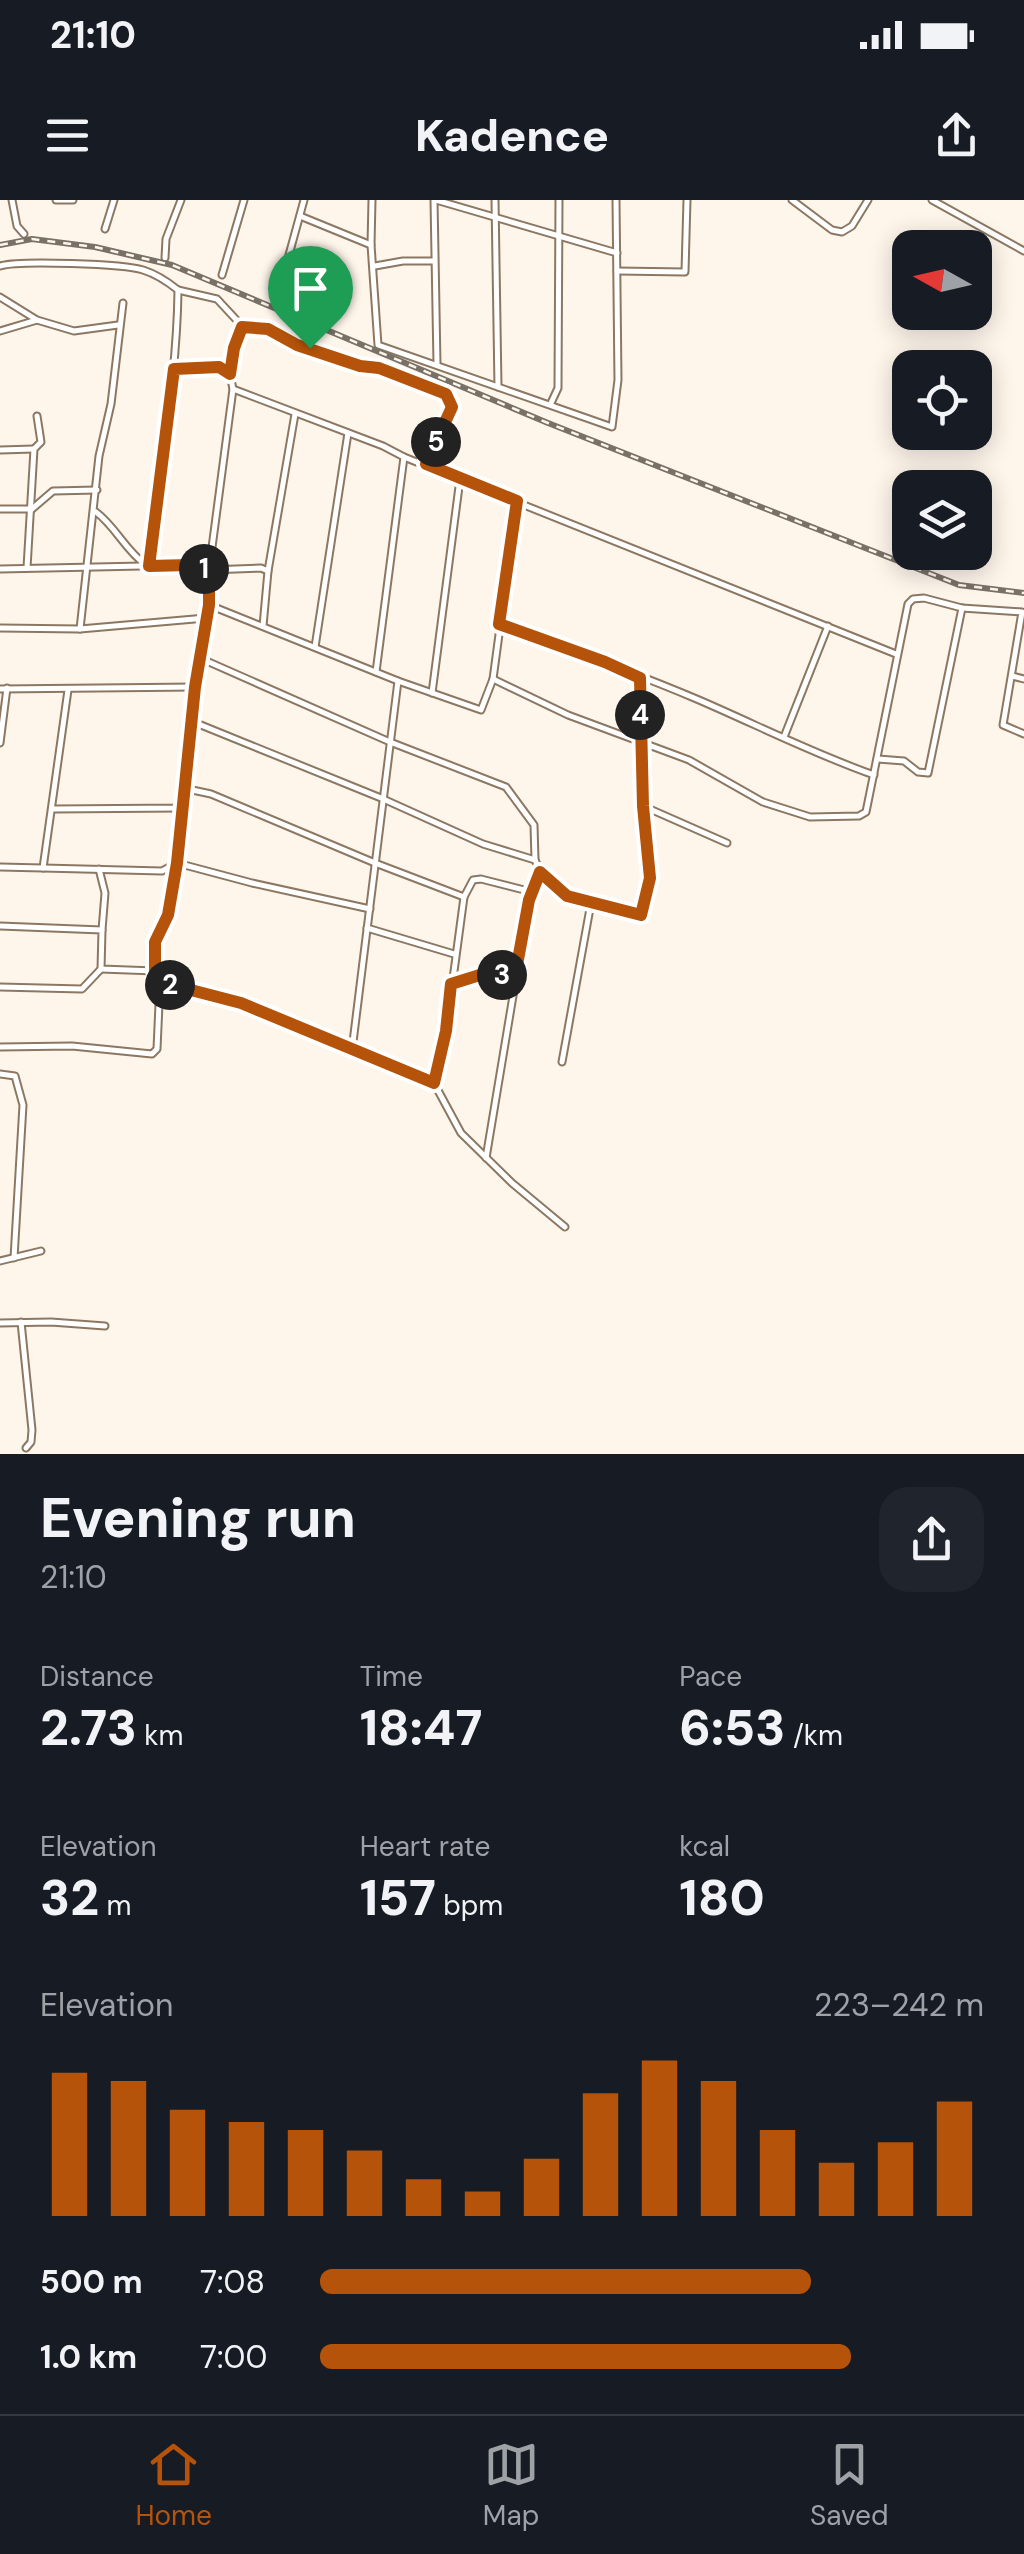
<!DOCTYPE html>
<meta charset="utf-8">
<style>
:root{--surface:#171b24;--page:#20242c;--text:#f1f3f6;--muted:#9ea1a6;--line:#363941;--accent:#b45309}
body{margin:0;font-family:"DM Sans",sans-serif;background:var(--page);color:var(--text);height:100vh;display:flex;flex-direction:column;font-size:38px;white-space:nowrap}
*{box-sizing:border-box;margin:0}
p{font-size:32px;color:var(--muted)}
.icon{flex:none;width:55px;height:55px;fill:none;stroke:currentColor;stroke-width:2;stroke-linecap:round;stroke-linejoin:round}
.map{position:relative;height:1254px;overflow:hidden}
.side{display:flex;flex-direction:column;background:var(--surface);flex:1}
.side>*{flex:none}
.needle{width:65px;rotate:278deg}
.fabs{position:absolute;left:892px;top:30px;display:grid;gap:20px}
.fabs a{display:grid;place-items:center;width:100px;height:100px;border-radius:20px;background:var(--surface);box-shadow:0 5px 25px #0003;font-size:50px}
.pin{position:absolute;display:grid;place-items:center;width:85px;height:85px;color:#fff;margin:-102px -42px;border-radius:50% 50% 50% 0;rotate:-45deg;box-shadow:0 0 10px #0007}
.pin .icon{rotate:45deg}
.km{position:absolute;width:50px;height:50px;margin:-25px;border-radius:50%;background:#222;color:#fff;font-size:28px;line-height:50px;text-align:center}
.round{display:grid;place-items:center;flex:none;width:105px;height:105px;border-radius:30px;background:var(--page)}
.head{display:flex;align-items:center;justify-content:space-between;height:170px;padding:0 40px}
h1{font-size:55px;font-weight:800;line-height:75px}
.stats{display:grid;grid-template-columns:repeat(3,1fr);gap:15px;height:170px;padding:10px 40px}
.stats div{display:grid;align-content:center}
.stats b{font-size:50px;font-weight:800}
.stats small{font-size:28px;font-weight:400}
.stats p{font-size:28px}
.chart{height:280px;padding:20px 40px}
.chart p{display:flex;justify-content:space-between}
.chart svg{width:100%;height:180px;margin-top:10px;stroke:var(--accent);stroke-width:6}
ul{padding:0 40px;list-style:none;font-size:32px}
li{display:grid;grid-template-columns:160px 120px 1fr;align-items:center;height:75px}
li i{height:25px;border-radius:12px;background:var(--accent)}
.status{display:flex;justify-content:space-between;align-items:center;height:70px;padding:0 50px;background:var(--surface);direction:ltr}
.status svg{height:28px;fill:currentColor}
header{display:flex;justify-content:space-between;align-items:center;height:130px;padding:0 40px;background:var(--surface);font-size:45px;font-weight:800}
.dock{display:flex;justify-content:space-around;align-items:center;height:140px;border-top:2px solid var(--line);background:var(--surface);font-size:28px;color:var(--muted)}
.dock a{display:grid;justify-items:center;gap:5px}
.dock .selected{color:var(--accent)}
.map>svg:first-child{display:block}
</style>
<div class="status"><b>21:10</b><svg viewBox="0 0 49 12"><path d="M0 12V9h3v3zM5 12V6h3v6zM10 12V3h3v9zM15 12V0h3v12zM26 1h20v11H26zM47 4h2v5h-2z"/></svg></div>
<header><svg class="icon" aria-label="menu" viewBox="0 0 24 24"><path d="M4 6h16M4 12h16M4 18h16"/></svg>Kadence<svg class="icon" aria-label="share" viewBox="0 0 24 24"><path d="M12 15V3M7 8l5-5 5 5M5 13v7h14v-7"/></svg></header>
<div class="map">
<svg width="1024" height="1254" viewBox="0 0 1024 1254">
<rect width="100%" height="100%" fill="#fef5eb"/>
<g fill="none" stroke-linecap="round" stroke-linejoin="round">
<g stroke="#8c7862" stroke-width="9">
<g id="minor">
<path d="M12,0L17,26L24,34"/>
<path d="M56,0H73"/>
<path d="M372,0L371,45L378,145L612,227L618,180L616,0"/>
<path d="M434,0L437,164"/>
<path d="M436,0L617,53"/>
<path d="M495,0L498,187"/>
<path d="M792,0L832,30L842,32L852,26L868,0"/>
<path d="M932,0L1024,51"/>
<path d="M300,16L371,45"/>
<path d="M105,29L114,0"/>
<path d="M165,58L166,39L181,0"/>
<path d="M0,66C19,60 124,64 143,70C156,74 168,82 178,90C177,183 158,274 149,366"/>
<path d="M375,66L403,61H434"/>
<path d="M617,71L685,72L687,0"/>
<path d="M222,75L244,0"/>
<path d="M178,90L217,99L243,127L268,129L297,145L360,166L379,168L446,193L452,207L426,263"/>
<path d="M285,90L284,73L304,0"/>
<path d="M0,97L37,120"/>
<path d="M243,127C234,147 227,168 233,189L209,370V405L398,481L481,510L493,479L517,301"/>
<path d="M0,131L37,120L74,131L118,125"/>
<path d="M174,169L219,167L230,174"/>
<path d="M233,189L383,246L404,257L896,454"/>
<path d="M551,203L558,188L559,0"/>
<path d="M0,250L34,249"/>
<path d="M0,309H32L53,291L97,290"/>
<path d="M96,312C116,327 125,350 146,365"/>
<path d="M27,368L34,249L41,242L37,216"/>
<path d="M0,369L190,365L209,370L261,368L268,371L263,426"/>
<path d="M268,371L295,214"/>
<path d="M499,425C566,448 633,472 699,500C757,525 814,554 874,575"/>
<path d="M0,428L80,429L99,256L111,204L123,103"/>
<path d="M80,429L206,418"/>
<path d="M315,447L348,233"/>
<path d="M202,459L390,542L506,587L534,625L535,660"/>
<path d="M376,472L404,257"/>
<path d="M1012,476L1024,479"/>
<path d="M493,479L568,515L689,560L763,602L810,617L859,616L866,612L908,404L913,399L924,398L962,408L1022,412L1003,525L1024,534"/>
<path d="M0,489L195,487"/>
<path d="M432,493L460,279"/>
<path d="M191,521L381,598L483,644L535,660C553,703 603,703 641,715L650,678L643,606L640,478"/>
<path d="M784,537L828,426"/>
<path d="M0,543L7,488"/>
<path d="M878,559L904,561L918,572L928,573L962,408"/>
<path d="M183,588L195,487L209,405"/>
<path d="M643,606L727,643"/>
<path d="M53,609L180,608L183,588L211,594L375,663L464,697"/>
<path d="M0,667L43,668L68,490"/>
<path d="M43,668L162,671L177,663L252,683L370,709"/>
<path d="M99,669L105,693L102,730"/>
<path d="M0,726L102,730L101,769L155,771L160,782L157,849L152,854L72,846L0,847"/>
<path d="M367,728L454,754"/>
<path d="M155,771V742L168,715L177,663L180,608"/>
<path d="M160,782L241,803L434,883L461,933L512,983L565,1027"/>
<path d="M451,784L483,774L515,776"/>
<path d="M0,787L82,789L101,769"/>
<path d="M352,850L398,481"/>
<path d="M562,862L591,703"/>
<path d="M0,874L15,876L23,905L14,1058"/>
<path d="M434,883L446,831L464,697L473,680L481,679L532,692"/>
<path d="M486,958L529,700L540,672"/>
<path d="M0,1061L41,1051"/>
<path d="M21,1122L32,1230L31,1242L26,1248"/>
<path d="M0,1123L51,1122L105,1126"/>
</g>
</g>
<use href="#minor" stroke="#fff" stroke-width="5"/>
<g stroke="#787168" stroke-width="6">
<path id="rail" d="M0,45L32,39L95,47L172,65L548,223L959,385L1024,393"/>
</g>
<use href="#rail" stroke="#fef5eb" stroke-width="2.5" stroke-dasharray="8" stroke-linecap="butt"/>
</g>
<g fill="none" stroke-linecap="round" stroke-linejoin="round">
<g stroke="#fff" stroke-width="20">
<path id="route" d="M242,127L268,129L297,145L360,166L379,168L446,194L452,207L426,264L517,301L499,424L605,462L640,478L643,606L650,678L641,715L567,696L540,672L529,700L515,776L483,774L451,784L446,831L434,883L241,803L160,782L155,771V742L168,715L177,663L195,487L209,405V370L190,365L149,366L174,169L219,167L230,174L234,148Z"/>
</g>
<use href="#route" stroke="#b45309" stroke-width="12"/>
</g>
</svg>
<div class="fabs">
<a><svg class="needle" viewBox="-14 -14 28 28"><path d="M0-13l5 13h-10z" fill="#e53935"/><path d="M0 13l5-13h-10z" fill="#9ea1a6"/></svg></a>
<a><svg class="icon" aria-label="locate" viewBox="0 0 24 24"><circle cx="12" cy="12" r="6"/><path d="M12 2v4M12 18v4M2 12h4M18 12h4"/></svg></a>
<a><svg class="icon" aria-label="layers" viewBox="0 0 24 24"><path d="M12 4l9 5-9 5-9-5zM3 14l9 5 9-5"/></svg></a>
</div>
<div class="pin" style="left:310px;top:148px;background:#1e9e55"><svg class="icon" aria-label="arrive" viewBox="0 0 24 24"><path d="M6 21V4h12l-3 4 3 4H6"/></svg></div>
<b class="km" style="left:204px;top:369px">1</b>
<b class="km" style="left:170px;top:785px">2</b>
<b class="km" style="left:502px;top:775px">3</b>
<b class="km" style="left:640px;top:515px">4</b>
<b class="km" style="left:436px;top:242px">5</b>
</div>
<section class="side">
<div class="head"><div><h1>Evening run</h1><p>21:10</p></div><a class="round"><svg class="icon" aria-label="share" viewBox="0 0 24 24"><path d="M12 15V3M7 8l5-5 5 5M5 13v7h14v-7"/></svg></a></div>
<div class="stats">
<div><p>Distance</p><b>2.73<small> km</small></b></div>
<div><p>Time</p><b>18:47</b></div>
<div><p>Pace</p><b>6:53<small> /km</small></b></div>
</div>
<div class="stats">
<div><p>Elevation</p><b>32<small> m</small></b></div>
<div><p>Heart rate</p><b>157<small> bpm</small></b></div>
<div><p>kcal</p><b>180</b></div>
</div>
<div class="chart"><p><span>Elevation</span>223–242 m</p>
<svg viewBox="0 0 160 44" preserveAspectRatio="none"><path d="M5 44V9M15 44V11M25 44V18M35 44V21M45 44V23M55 44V28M65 44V35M75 44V38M85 44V30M95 44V14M105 44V6M115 44V11M125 44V23M135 44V31M145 44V26M155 44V16"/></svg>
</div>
<ul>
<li><b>500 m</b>7:08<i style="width:74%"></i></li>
<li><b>1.0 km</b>7:00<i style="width:80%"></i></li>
</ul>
</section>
<nav class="dock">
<a class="selected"><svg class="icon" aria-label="home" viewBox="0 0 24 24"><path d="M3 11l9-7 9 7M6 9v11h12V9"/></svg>Home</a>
<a><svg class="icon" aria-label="map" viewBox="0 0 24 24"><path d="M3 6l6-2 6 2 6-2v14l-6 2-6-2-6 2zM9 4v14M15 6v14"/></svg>Map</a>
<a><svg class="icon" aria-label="saved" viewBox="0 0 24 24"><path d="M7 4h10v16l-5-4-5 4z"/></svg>Saved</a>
</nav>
